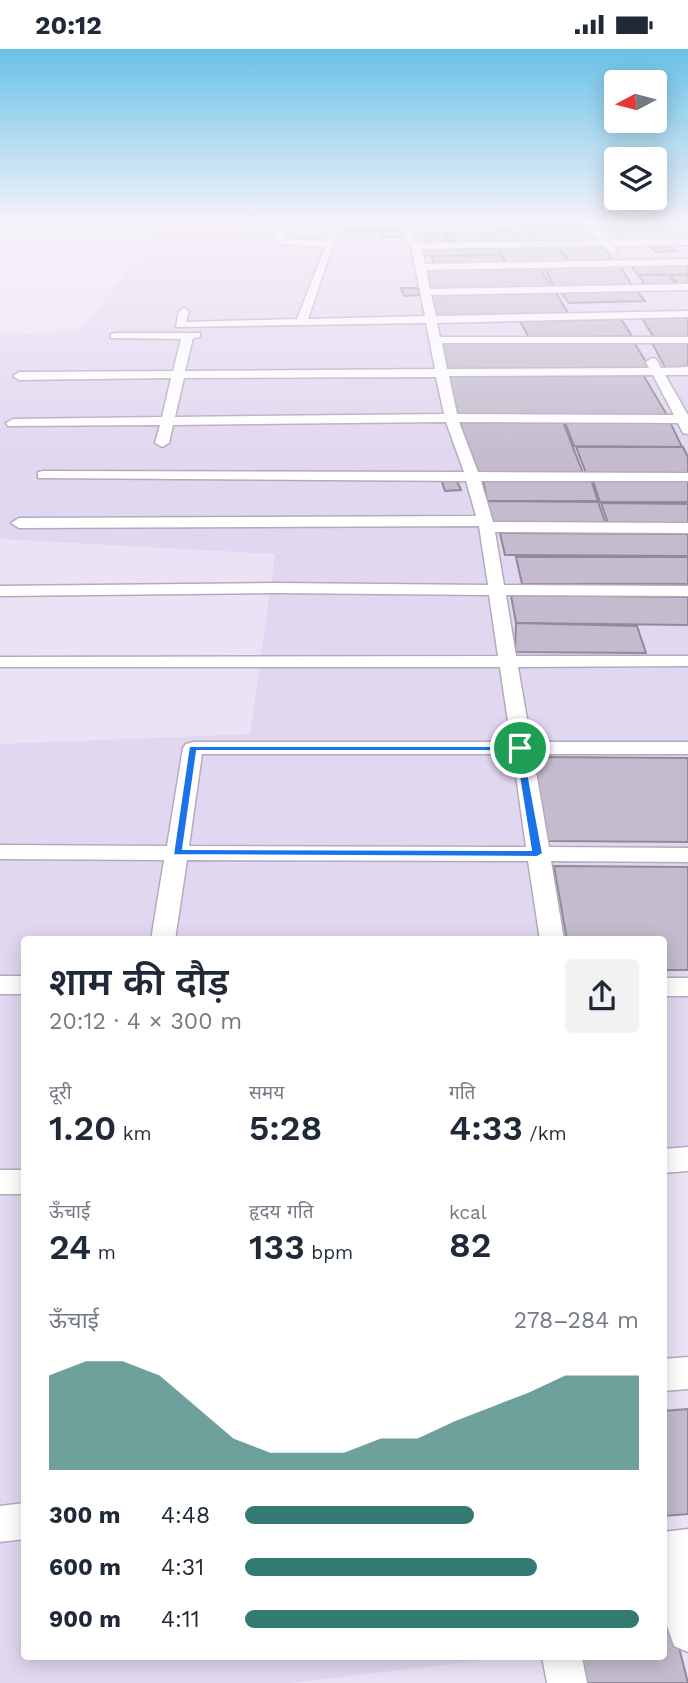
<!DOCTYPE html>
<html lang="hi">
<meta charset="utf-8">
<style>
:root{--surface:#fff;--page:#f2f2f3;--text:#1f2937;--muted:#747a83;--accent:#337a73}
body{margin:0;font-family:"Work Sans","Noto Sans Devanagari",sans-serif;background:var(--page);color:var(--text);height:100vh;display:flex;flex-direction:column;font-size:26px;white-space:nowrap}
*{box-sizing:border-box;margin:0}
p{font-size:23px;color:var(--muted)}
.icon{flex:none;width:38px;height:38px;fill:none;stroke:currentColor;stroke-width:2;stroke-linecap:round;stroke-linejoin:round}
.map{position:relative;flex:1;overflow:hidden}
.side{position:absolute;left:21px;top:887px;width:646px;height:724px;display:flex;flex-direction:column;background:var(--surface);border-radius:7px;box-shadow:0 4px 18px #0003}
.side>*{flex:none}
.needle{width:46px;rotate:263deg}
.fabs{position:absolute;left:604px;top:21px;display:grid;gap:14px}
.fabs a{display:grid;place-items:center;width:63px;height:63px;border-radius:7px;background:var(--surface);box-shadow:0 4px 18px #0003;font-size:35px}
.pin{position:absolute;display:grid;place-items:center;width:60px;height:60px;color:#fff;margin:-30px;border:4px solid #fff;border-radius:50%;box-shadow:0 2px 7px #0007}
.round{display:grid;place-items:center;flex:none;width:74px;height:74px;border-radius:7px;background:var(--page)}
.headline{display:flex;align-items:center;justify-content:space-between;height:119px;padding:0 28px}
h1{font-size:38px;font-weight:600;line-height:52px}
.metrics{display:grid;grid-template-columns:repeat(3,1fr);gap:10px;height:119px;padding:7px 28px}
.metrics div{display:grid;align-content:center}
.metrics b{font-size:35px;font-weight:600}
.metrics small{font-size:19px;font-weight:400}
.metrics p{font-size:19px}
.chart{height:196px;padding:14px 28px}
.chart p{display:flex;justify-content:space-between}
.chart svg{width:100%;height:126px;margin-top:7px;fill:var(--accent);opacity:.7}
ul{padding:0 28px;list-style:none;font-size:23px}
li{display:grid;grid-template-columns:112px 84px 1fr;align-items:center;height:52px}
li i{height:18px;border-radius:9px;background:var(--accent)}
.status{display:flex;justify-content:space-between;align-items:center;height:49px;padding:0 35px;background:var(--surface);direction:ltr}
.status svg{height:19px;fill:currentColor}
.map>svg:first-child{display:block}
</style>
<div class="status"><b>20:12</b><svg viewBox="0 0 49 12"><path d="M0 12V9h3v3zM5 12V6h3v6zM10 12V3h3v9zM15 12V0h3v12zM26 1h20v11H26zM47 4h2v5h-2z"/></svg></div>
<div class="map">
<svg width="688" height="1634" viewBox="0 0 688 1634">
<rect width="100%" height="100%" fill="#ebe3f5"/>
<path fill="#e2d7f0" d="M0,173H688V1104L663,1107V891H24V1608H509L291,1634H0V695L250,685L275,505L0,490V286L79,283L156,185L0,182Z"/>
<g fill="#c4bcce" stroke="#928a9b" stroke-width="2">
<path d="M655,174L664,182L613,183L605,175Z"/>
<path d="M375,175L377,181L344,182L342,176Z"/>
<path d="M523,178H589L603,192L534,193Z"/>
<path d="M403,181L407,188H384L380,182Z"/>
<path d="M514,182L522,193L495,194L488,183Z"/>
<path d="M665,182L675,191L623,192L614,183Z"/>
<path d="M446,183H485L492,194L457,195L450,192Z"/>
<path d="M424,184H444L449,195H429Z"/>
<path d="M647,194H667L676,202L656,203Z"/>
<path d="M555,196L570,213L508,215L497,198Z"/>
<path d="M602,196L614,213H570L556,197Z"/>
<path d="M497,198L501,206L423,207L422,199Z"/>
<path d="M501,206L506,215L435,216L431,207Z"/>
<path d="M688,216V225L638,226L631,217Z"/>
<path d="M544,217H620L633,238H554Z"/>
<path d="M540,219L552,239L431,241L424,220Z"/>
<path d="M638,226H668L678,236L646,237Z"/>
<path d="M670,226H688V236H680Z"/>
<path d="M401,239H417L420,246L404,247Z"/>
<path d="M636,241L645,252L569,254L561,243Z"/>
<path d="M556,244L570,267L437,269L428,246Z"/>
<path d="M688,268V289H654L642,269Z"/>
<path d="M621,270L632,287L529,289L520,272Z"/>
<path d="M633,292L650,319L446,321L439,293Z"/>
<path d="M652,294H688V320H666Z"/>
<path d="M642,324L667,366L457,367L448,325Z"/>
<path d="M460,372L563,373L583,424H474Z"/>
<path d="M565,373H670L682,398L574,397Z"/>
<path d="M576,398H683L688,408V425L586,424Z"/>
<path d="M441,430H456L461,441L445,442Z"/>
<path d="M483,431H591L598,452H487Z"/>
<path d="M593,432H688V453H600Z"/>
<path d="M487,452L598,453L606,475H491Z"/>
<path d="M601,454L688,455V477H609Z"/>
<path d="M500,484L688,485V507L505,506Z"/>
<path d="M516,508H688V535H522Z"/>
<path d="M511,546L688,548V576L516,574Z"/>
<path d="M516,574L637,577L646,604L515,603Z"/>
<path d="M530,708L688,709V793L548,792Z"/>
<path d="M554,817L688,818V921H663V891H567Z"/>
<path d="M688,1360V1465L663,1467V1362Z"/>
<path d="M663,1535L688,1634H585L579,1608H663Z"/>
</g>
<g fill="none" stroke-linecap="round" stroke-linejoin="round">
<g stroke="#b3abbd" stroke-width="3">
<g id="minor">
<path d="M25,173H34L26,183L22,180Z"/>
<path d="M265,173L280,175L284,190L327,192L332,173H415L408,177L476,173L411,182L419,194L599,192L583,173H592L609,191L688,190V196L613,197L618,202L613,205L603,197L421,200L425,215L688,210V216L426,221L430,240L688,235V241L431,246L436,267L688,262V268L437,274L440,288H688V294H442L447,320L649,319L646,313L652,309L656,310L661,319L688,318V326H665L688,366V385L683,384L678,374L459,373L478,423L688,424V432H481L493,473L688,474V484L495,483L504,536L688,537V547L506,546L516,607H688V617L518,618L531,693H688V705H533L549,798L688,799V813L551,812L564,891H540L528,812L187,811L175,891H151L164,811L0,810V796L167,797L183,699L186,695L193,693H511L500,618H0V608L498,607L489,546L275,544L0,547V537L275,534L488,536L479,477L19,479L11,474L19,469L476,467L466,432L38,429V423L43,422L464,423L446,373L173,376L169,394L162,398L155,394L160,376L8,377L6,374L13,370L162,368L171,329L19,331L13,327L19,323L173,322L181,290L111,289V285L115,284H200V288L193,289L185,322L435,320L426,274L176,278L179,262L184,259L189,262L186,273L297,270L325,198L277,195L273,178ZM398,176L411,197L425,267L308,270L339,178ZM653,326L674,366L457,365L449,327ZM436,328L444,365L175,368L184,329ZM202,705H513L526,798L189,797Z"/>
<rect x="0" y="927" width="24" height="18"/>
<rect x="663" y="929" width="25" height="18"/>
<path d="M688,1098V1122L663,1124V1100Z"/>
<rect x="0" y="1121" width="24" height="24"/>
<path d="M688,1308V1340L663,1342V1310Z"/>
<path d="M24,1454V1490L0,1493V1457Z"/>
<path d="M688,1480V1603L674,1597L663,1565V1483Z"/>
<path d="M542,1608H582L587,1634H547Z"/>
</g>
</g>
<use href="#minor" fill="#fff" fill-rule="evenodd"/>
</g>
<linearGradient id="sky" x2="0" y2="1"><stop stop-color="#69c2e7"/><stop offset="0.43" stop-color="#f6f2fa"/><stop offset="1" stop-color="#f6f2fa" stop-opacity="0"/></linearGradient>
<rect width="688" height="402" fill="url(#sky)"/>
<path fill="#1a73e8" stroke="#fff" stroke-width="2" fill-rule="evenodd" d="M189,697H523L543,805L537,808L173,806ZM197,702H515L531,801L183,800Z"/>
</svg>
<div class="fabs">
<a><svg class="needle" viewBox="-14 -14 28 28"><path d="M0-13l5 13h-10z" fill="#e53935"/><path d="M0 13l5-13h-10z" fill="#747a83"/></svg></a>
<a><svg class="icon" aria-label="layers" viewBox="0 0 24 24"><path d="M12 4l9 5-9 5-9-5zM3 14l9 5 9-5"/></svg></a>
</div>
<div class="pin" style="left:520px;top:699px;background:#1e9e55"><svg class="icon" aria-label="arrive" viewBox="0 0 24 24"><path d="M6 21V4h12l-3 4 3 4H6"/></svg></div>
<section class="side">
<div class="headline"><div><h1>शाम की दौड़</h1><p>20:12 · 4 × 300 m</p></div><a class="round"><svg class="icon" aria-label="share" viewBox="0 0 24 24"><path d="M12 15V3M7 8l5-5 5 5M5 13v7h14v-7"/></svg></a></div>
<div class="metrics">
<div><p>दूरी</p><b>1.20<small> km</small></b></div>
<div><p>समय</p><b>5:28</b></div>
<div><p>गति</p><b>4:33<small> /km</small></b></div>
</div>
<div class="metrics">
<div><p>ऊँचाई</p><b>24<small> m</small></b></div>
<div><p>हृदय गति</p><b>133<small> bpm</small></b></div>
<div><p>kcal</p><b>82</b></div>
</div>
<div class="chart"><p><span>ऊँचाई</span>278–284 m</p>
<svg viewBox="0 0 160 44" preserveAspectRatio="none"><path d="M0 44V11L10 6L20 6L30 11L40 22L50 33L60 38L70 38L80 38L90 33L100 33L110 27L120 22L130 17L140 11L150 11L160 11V44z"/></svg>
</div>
<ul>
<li><b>300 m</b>4:48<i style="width:58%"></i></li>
<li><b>600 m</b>4:31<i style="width:74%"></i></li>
<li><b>900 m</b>4:11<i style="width:100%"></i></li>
</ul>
</section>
</div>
